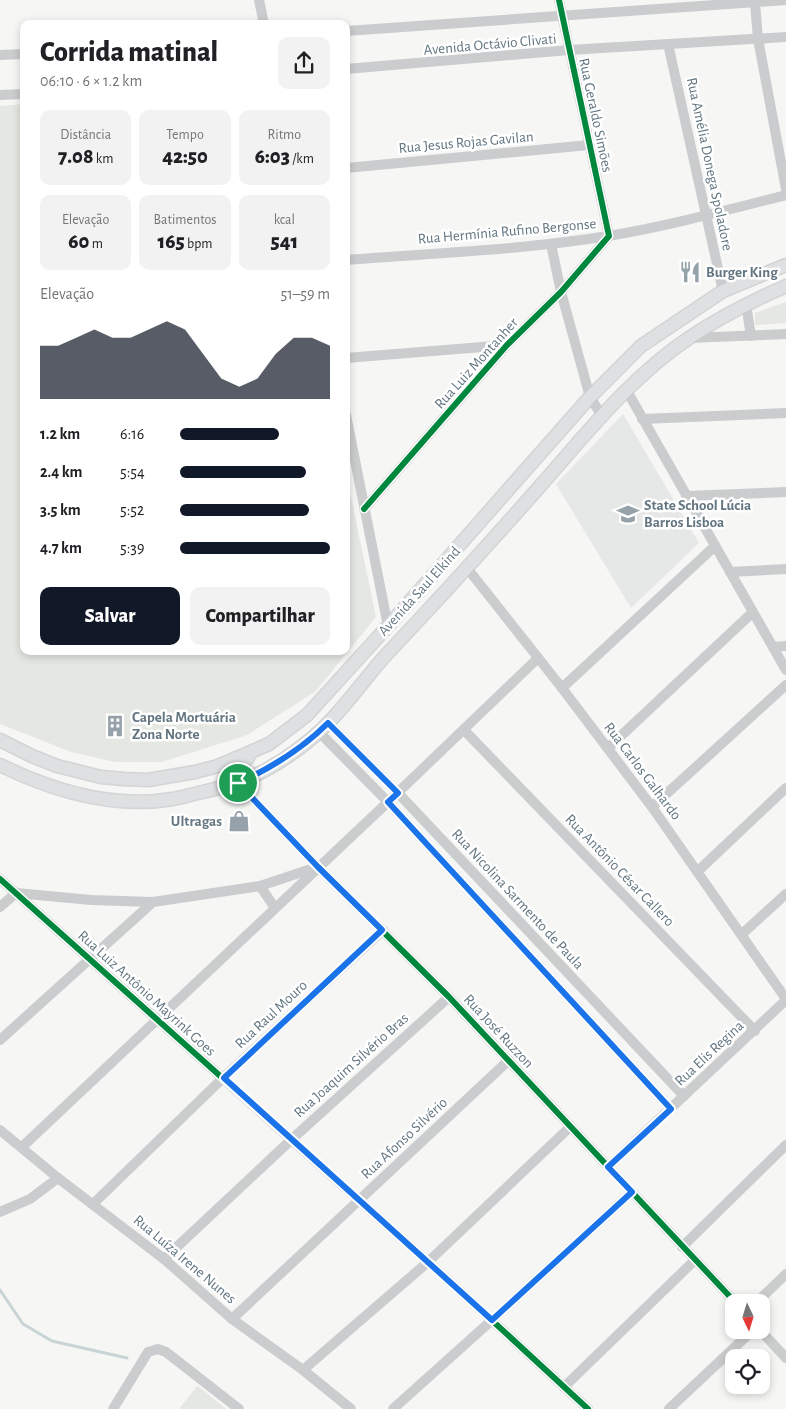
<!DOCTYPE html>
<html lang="pt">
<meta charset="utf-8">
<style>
:root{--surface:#fff;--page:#f2f2f2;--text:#202124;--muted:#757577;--accent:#111827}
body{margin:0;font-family:"Alegreya Sans",sans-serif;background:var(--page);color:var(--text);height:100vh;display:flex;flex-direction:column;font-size:19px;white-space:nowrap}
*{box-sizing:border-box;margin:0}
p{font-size:16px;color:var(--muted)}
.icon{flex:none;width:28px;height:28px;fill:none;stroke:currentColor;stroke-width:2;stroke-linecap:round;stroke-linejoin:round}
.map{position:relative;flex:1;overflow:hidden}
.details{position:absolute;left:20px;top:20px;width:330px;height:635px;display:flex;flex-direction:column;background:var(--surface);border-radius:10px;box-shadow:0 2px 8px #0003}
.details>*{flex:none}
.needle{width:32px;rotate:176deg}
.buttons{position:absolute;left:725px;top:1294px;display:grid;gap:10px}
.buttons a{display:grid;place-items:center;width:45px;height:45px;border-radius:10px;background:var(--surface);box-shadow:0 2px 8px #0003;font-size:25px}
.pin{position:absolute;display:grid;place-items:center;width:42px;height:42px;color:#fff;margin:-21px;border:2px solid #fff;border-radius:50%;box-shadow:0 1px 5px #0007}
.round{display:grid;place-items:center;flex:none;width:52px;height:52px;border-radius:10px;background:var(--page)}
.overview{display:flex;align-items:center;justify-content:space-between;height:85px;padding:0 20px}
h1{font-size:28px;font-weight:800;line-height:38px}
.metrics{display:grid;grid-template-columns:repeat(3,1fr);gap:8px;height:85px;padding:5px 20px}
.metrics div{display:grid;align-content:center;border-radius:10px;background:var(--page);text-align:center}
.metrics b{font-size:21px;font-weight:800}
.metrics small{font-size:14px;font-weight:400}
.metrics p{font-size:14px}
.chart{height:140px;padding:10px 20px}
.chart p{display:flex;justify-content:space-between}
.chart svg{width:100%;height:90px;margin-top:5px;fill:var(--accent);opacity:.7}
.action{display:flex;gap:10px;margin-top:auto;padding:10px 20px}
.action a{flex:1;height:58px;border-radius:10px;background:var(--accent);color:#fff;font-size:20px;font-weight:800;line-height:58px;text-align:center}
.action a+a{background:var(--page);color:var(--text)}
ul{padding:0 20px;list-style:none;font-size:16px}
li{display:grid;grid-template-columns:80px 60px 1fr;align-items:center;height:38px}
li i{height:12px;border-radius:6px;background:var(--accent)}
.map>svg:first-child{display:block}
</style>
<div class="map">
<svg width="786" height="1409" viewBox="0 0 786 1409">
<rect width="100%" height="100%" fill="#f6f6f5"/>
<path fill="#e6e8e7" d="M623,414L699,543L631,608L556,484Z"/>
<g fill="#e5e8e2">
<path d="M24,104V651H346V473L376,617L316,691L247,735L162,762H115L71,752L0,724V106Z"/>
<path d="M786,302V323L755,325V313Z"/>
<path d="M197,1386L199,1387L226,1409H179Z"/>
</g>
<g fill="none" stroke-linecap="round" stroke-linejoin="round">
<path stroke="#c8d4d5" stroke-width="3" d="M0,1290L23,1324L52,1341L127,1358"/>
<g stroke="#d3d4d5" stroke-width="15">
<g id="major">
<path d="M0,740L32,756L57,766L101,777L124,779L148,780L195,772L218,766L269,744L307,715L388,626L590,397L641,346L723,291L786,265"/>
<path d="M0,765C53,791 114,809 173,799C183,797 193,794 203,792C224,787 244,781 264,771C284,760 304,746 321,730C345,708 364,679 386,655C439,599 490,543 541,485C587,433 631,377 689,338C720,317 752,301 786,286"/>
<path d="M238,783L234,771L248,758"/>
</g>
</g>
<g stroke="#cbcccd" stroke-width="10">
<path d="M259,0L264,24"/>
<path d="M755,3L758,39L786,189"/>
<path d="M346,31L786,0"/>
<path d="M668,44L723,291"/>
<path d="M0,55L24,54"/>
<path d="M346,69L569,50L786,37"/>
<path d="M0,95L24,94"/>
<path d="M346,168L589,145"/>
<path d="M551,244L561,292L590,397L602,416"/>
<path d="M346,260C433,253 522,250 608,236C668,226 727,210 786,195"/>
<path d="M746,304L751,336"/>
<path d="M689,338L786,334"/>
<path d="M346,358L507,345"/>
<path d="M627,391L786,670"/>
<path d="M346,415L388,626"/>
<path d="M642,419L786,413"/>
<path d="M686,496L786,492"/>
<path d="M364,509L507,345L561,292L609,236L559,0"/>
<path d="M467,568L562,688L652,807L786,999"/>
<path d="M730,572L786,569"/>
<path d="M773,647L786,646"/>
<path d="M562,688L715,546"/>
<path d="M328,723L398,793L684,1096"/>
<path d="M464,730L755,1031"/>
<path d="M319,732L388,802L671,1109"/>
<path d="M608,748L753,612"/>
<path d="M238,783L318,867L449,997L735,1302"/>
<path d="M652,807L786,685"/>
<path d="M698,871L786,788"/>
<path d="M0,879L446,1278L588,1409"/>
<path d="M260,886L275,908"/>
<path d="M0,907L16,893L91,900L153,902L260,886L314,868"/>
<path d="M742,934L786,894"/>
<path d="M0,1040L153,902"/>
<path d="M0,1130L58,1178L164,1259L232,1319L303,1370L351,1409"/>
<path d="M22,1147L388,802L537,659"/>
<path d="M608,1167L786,1000"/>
<path d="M94,1203L223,1078L383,930"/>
<path d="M0,1212L30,1199L58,1178"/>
<path d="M682,1247L786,1145"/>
<path d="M164,1259L292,1139L449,997"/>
<path d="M757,1302L786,1274"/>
<path d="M232,1319L509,1060"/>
<path d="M760,1330L786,1358"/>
<path d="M303,1370L428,1262L570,1127"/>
<path d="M564,1387L695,1260"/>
<path d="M113,1409L148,1352L158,1349L166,1352L239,1409"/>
<path d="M393,1409L492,1320L632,1192"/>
<path d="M669,1409L753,1330"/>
</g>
<use href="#major" stroke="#dfe0e1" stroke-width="12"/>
<g stroke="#fff" stroke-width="9">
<g id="cycleway">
<path d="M364,509L507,345L561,292L609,236L559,0"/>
<path d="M238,783L318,867L449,997L735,1302"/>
<path d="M0,879L446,1278L588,1409"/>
</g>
</g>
<use href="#cycleway" stroke="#00873e" stroke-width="6"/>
</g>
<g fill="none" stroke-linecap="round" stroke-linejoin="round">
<g stroke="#fff" stroke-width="10">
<path id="route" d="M328,723L398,793L388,802L671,1109L608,1167L632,1192L492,1320L224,1078L382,930L318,867L238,783C271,768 302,749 328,723Z"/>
</g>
<use href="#route" stroke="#1a73e8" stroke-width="6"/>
</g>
<defs>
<g id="restaurant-bare" transform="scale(1.725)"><path d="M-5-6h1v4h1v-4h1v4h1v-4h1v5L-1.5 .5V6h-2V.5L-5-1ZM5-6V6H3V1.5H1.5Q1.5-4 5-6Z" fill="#96a2a9" stroke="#fff" stroke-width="2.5" paint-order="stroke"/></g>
<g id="school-bare" transform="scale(1.725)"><path d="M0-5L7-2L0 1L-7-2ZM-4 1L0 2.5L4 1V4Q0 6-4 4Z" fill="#96a2a9" stroke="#fff" stroke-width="2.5" paint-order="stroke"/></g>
<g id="building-bare" transform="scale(1.725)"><path d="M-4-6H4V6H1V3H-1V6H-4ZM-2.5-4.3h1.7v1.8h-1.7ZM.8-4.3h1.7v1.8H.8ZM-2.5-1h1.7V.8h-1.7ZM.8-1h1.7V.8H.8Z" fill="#96a2a9" stroke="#fff" stroke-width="2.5" paint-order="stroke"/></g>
<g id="shop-bare" transform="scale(1.725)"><path d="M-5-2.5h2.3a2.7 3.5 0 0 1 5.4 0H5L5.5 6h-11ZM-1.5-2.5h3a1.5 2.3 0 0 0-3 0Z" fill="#96a2a9" stroke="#fff" stroke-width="2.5" paint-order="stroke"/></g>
</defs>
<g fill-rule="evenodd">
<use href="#restaurant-bare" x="690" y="272"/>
<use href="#school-bare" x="628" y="514"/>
<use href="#building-bare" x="115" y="726"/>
<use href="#shop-bare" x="239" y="821"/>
</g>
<g text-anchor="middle" stroke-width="5" stroke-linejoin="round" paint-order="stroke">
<g font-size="15" fill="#627580" stroke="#fff">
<text transform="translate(490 44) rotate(-5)" y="5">Avenida Octávio Clivati</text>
<text transform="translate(596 115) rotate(78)" y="5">Rua Geraldo Simões</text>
<text transform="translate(466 142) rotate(-5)" y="5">Rua Jesus Rojas Gavilan</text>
<text transform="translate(710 164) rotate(78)" y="5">Rua Amélia Donega Spoladore</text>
<text transform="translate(507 231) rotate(-5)" y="5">Rua Hermínia Rufino Bergonse</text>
<text transform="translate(476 363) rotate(-48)" y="5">Rua Luiz Montanher</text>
<text transform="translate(419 591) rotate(-48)" y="5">Avenida Saul Elkind</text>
<text transform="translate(643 771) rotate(53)" y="5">Rua Carlos Galhardo</text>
<text transform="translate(620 870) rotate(46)" y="5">Rua Antônio César Callero</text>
<text transform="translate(518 899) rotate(47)" y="5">Rua Nicolina Sarmento de Paula</text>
<text transform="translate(147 993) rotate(42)" y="5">Rua Luiz Antônio Mayrink Goes</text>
<text transform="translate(271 1014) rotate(-43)" y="5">Rua Raul Mouro</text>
<text transform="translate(499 1031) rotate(47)" y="5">Rua José Ruzzon</text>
<text transform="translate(709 1053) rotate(-43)" y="5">Rua Elis Regina</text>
<text transform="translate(351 1065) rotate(-42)" y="5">Rua Joaquim Silvério Bras</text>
<text transform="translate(404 1138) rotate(-43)" y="5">Rua Afonso Silvério</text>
<text transform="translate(185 1259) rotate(40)" y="5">Rua Luíza Irene Nunes</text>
</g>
<g font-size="15" font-weight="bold" fill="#627580" stroke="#fff" text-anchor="start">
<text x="706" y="277">Burger King</text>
<text x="644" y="510">State School Lúcia<tspan x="644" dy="17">Barros Lisboa</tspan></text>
<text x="132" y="722">Capela Mortuária<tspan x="132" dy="17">Zona Norte</tspan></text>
<text x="222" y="826" text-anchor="end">Ultragas</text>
</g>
</g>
</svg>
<div class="buttons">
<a><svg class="needle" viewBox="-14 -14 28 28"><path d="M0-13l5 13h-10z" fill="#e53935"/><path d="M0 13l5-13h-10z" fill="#757577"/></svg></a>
<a><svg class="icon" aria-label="locate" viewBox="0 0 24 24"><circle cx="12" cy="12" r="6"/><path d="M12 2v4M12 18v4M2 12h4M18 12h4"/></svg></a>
</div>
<div class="pin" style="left:238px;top:783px;background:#1e9e55"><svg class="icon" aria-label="arrive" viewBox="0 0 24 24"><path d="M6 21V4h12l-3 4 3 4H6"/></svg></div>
<section class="details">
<div class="overview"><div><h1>Corrida matinal</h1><p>06:10 · 6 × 1.2 km</p></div><a class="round"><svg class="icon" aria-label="share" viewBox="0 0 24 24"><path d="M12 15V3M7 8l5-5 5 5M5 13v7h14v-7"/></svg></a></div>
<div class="metrics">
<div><p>Distância</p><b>7.08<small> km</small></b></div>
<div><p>Tempo</p><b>42:50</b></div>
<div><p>Ritmo</p><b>6:03<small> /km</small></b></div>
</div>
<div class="metrics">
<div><p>Elevação</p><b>60<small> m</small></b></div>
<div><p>Batimentos</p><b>165<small> bpm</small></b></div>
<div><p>kcal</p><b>541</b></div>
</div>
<div class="chart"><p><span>Elevação</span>51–59 m</p>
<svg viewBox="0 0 160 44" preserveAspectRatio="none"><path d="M0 44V18L10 18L20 14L30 10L40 14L50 14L60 10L70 6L80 10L90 22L100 34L110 38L120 34L130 22L140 14L150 14L160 18V44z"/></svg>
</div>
<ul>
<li><b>1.2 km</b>6:16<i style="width:66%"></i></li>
<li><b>2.4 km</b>5:54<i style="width:84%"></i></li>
<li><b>3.5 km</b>5:52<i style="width:86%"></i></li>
<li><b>4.7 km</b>5:39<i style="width:100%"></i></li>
</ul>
<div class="action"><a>Salvar</a><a>Compartilhar</a></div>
</section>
</div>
